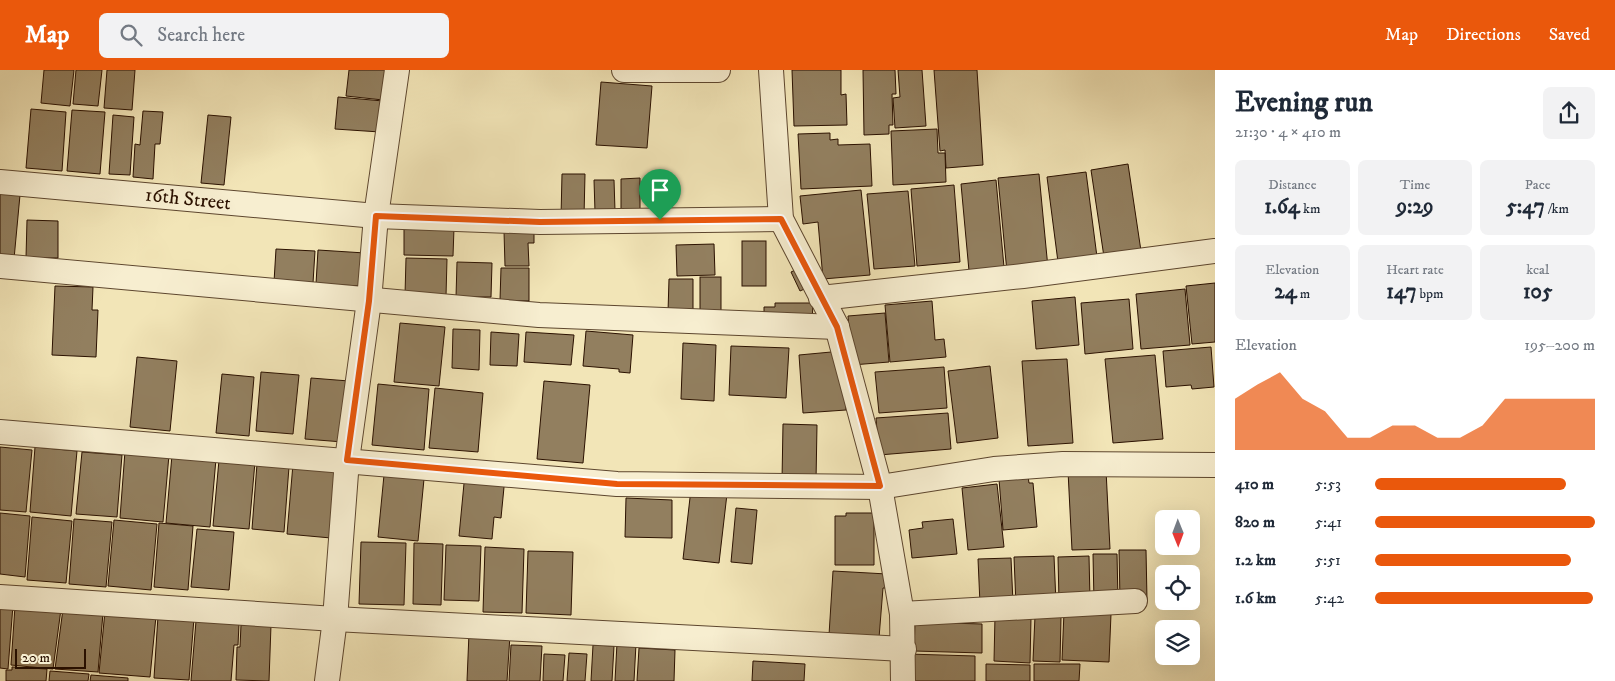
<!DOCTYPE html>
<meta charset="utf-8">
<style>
:root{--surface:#fff;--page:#f2f2f3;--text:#1f2937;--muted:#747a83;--accent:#ea580c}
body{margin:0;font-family:"IM FELL DW Pica",serif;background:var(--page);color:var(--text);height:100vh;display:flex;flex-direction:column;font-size:19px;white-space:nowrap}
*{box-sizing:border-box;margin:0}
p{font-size:16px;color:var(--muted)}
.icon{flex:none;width:28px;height:28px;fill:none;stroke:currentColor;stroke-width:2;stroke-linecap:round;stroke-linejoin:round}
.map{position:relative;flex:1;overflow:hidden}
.panel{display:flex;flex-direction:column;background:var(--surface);width:400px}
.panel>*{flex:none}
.needle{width:32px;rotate:179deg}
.fabs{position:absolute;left:1155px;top:440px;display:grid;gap:10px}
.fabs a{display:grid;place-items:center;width:45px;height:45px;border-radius:8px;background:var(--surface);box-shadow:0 5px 20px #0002;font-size:25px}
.scale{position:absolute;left:15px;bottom:12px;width:71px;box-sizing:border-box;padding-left:5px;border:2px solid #2b1100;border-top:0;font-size:14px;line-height:18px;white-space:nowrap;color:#2b1100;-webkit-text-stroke:4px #f7eed0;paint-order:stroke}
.pin{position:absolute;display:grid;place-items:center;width:42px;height:42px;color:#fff;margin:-51px -21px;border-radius:50% 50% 50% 0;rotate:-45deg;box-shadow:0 0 5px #0007}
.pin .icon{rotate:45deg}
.round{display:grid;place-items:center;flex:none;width:52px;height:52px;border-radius:8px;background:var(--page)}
.overview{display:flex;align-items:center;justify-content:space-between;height:85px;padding:0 20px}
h1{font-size:28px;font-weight:700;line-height:38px}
.metrics{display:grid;grid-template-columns:repeat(3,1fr);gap:8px;height:85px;padding:5px 20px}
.metrics div{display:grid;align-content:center;border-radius:8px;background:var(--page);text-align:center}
.metrics b{font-size:21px;font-weight:700}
.metrics small{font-size:14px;font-weight:400}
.metrics p{font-size:14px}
.chart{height:140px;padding:10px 20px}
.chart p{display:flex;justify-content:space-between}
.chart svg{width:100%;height:90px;margin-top:5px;fill:var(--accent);opacity:.7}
ul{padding:0 20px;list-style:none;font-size:16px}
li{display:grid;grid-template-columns:80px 60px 1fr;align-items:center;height:38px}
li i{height:12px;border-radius:6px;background:var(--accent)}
header{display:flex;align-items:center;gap:30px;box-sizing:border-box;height:70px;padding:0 25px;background:var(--accent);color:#fff}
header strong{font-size:24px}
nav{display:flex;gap:28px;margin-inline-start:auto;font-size:18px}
.search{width:350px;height:45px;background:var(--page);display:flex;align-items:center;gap:12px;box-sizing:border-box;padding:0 18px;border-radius:8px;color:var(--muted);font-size:19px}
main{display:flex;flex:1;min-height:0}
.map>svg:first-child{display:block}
</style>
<header>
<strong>Map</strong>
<div class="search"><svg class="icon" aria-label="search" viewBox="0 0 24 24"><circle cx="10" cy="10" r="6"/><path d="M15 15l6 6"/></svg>Search here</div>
<nav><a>Map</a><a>Directions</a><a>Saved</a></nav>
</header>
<main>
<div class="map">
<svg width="1215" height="611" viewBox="0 0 1215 611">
<rect width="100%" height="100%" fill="#f2e5b7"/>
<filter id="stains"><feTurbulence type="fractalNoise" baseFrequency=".004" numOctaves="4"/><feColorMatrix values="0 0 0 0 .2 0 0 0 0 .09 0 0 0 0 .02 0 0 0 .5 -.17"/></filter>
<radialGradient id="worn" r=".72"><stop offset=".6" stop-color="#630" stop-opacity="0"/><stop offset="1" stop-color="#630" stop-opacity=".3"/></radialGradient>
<g fill="#927f5f" stroke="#2b1100">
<path d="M44,0H74L70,36L41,33Z"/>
<path d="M76,0H102L98,36L73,34Z"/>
<path d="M107,0H135L132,40L104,38Z"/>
<path d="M349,0H386L383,30L346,26Z"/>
<path d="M792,0H841V25L846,24L847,55L794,56Z"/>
<path d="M863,0H895L896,24H892L893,55H889V64L864,65Z"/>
<path d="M898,0H922L926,56L895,58L893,28L900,27Z"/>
<path d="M934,0H977L983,95L946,98L945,80L940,81Z"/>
<path d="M601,12L652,16L647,78L596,75Z"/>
<path d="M338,27L383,31L380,62L335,59Z"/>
<path d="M31,39L66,42L62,101L26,98Z"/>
<path d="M72,40L105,42L100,104L67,101Z"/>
<path d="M143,41L163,42L160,74H155L153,109L133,107L135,74L140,75Z"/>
<path d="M113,45L134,47L130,105L109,104Z"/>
<path d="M208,45L231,47L224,115L201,113Z"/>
<path d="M937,59L938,83H945L946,112L893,115L891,61Z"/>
<path d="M830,63V70L838,69V75L870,74L872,116L801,119L798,64Z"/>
<path d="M1128,94L1141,181L1104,187L1091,100Z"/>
<path d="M1086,102L1097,187L1058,192L1047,107Z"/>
<path d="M562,104H585L584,147H561Z"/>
<path d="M1039,104L1048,198L1007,202L998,108Z"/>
<path d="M640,108V146H621V109Z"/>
<path d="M594,110H614L615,141L595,142Z"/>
<path d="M996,110L1004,197L969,201L961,114Z"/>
<path d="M954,115L960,192L917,196L911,119Z"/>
<path d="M861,120L870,205L823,209L818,152L803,154L800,126Z"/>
<path d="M908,121L915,196L874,199L867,124Z"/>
<path d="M0,123L20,125L14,189L0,187Z"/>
<path d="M27,150L58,151V188H26Z"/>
<path d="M404,157L454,158L453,186L404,185Z"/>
<path d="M504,161H534V173H528L529,196H505Z"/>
<rect x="742" y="171" width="24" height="45"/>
<path d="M714,174L715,205L677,206L676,175Z"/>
<path d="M276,179L315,181L313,213L274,212Z"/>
<path d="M318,180L365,183L363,216L316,214Z"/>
<path d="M406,188L447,189L446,226L405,225Z"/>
<path d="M457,192L492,193L491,227H456Z"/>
<path d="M501,198H529V231L500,230Z"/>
<path d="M800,198L809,217L800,221L791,202Z"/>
<rect x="700" y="207" width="21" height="36"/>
<path d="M669,209H693V242H668Z"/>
<path d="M1215,213V272L1192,274L1186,216Z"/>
<path d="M55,216L93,217L92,240H98L96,287L52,285Z"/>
<path d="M1185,219L1190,275L1141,279L1136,224Z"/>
<path d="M1075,227L1079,275L1036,279L1032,231Z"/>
<path d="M1129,229L1133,279L1085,284L1081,233Z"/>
<path d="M932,231L935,270L944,269L946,287L890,292L885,235Z"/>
<path d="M775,233H813L812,252L764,253V237H775Z"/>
<path d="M885,243L889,292L852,295L848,246Z"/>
<path d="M400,253L445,257L439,316L394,312Z"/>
<path d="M453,259L480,260L479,300L452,298Z"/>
<path d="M586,261L633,265L630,303L619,302V299L583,296Z"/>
<path d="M491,262L519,264L517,296L490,295Z"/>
<path d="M526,262L574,265L571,295L524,292Z"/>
<path d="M683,273L716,275L714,331L681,329Z"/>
<path d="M731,276L789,278L786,328L729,325Z"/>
<path d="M1211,277L1214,317L1192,319L1191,315L1166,317L1163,281Z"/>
<path d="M842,281L846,340L803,343L799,285Z"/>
<path d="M1155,285L1163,369L1113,373L1105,289Z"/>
<path d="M137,287L177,291L170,361L130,357Z"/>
<path d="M1067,289L1073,373L1028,376L1022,291Z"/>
<path d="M990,296L998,368L957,373L948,301Z"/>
<path d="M944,297L947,338L879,343L875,302Z"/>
<path d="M261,302L299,305L293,364L256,361Z"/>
<path d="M222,304L254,307L249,366L216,363Z"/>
<path d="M311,308L349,311L343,372L305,369Z"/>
<path d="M544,311L590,315L583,393L537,389Z"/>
<path d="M378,314L429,319L424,380L372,375Z"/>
<path d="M435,318L483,323L478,382L429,378Z"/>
<path d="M948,343L951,379L879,385L876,348Z"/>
<path d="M783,354L817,355L816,411L782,410Z"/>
<path d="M0,377L32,380L26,442L0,440Z"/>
<path d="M35,377L77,381L71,446L30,442Z"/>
<path d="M125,381L169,385L163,452L120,448Z"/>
<path d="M82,382L122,385L117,447L76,444Z"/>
<path d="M172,385L216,389L210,457L166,453Z"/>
<path d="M219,390L255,392L249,459L213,456Z"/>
<path d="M257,394L289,397L284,462L252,459Z"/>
<path d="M293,394L337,397L331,468L287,464Z"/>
<path d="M1106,400L1110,479L1072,480L1068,401Z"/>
<path d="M465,403L505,407L501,448L494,447L492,469L459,466Z"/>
<path d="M384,405L424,409L418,471L378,467Z"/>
<path d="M1028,406L1029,413H1033L1037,457L1003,460L999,409Z"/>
<path d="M997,414L1004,477L968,480L962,418Z"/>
<path d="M691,419L727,424L719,493L683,489Z"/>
<path d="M626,428L672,430V468L625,467Z"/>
<path d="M736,438L757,440L752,494L731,492Z"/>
<path d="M0,443L30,446L25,507L0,504Z"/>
<path d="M846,443H874V495H835V446H846Z"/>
<path d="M32,447L72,451L66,513L27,510Z"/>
<path d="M74,449L112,452L106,517L69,514Z"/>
<path d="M953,449L957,484L912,488L909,460L923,458L922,452Z"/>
<path d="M114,450L157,454L151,520L108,516Z"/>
<path d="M159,453L193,456L188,520L154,517Z"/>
<path d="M197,459L234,462L229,520L191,517Z"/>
<path d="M361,472L406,473L404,535L359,534Z"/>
<path d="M414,473L443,474L441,535L413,534Z"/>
<path d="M446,475L481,476L479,531L444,530Z"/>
<path d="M485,477L524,479L522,543L483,542Z"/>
<path d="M1119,480H1146L1147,530H1120Z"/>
<path d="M528,481L573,482L571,545L526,543Z"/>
<path d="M1093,484H1117L1118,531L1094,532Z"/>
<path d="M1054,486L1056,533L1016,535L1014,487Z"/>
<path d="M1089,486L1090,530L1059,531L1058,487Z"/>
<path d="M1011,488L1013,533L980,534L978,489Z"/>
<path d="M833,501L887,504V518H883L879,568L829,565Z"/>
<path d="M0,534L13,535L8,599L0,598Z"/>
<path d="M15,536L61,539L53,599L11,595Z"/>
<path d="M63,539L103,543L98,602L55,599Z"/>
<path d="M105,541L156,546L150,607L99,603Z"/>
<path d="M1064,542L1111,544L1109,592L1062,590Z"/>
<path d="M158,546L194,548L189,610L154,608Z"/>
<path d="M995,546L1031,548L1030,593L994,591Z"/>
<path d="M1035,546L1061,547L1060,592L1033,591Z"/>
<path d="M196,551L239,554L238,575H234L231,611H191Z"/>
<path d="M915,552L982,554V583L914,581Z"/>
<path d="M241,555H271L269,611L236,610L237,577H240Z"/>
<path d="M469,563L510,565L507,611H467Z"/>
<path d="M617,573L636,574L634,611H615Z"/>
<path d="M511,575L542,576L540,611H509Z"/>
<path d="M593,575L614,576L612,611H591Z"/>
<path d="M639,578L675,580L674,611H637Z"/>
<path d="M569,583L587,584L585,611H567Z"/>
<path d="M544,584L565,585L563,611H543Z"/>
<path d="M907,584L975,586V611H907Z"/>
<path d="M753,591L805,594L804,611H752Z"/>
<path d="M986,594L1030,595V611H986Z"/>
<path d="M1034,594H1080L1079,611H1034Z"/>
<path d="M12,597L47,599L46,611H6V600H12Z"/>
<path d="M50,601L89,604L88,611H49Z"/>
<path d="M91,605L128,608V611H90Z"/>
</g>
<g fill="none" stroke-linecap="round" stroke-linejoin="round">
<g stroke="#5d462e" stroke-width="26">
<g id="minor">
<path d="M624,0H718"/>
<path d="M771,0L781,149L837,257L880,417L902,544L903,611"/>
<path d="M0,112L376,146L540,152L781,149"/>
<path d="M0,196L539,245L837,257"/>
<path d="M821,228L1023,206L1215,181"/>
<path d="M0,362L617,414L880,417L994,399L1063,394L1215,395"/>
<path d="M0,527L335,549L904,579"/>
<path d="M902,544L1135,531"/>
<path d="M327,611L335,549L347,390L369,231L376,146L397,0"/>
</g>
</g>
<use href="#minor" stroke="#f7eed0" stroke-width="24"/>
</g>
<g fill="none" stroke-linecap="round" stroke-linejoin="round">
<g stroke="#fff" stroke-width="10">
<path id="route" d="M376,146L540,152L781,149L837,257L880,416L617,414L347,390L369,231Z"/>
</g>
<use href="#route" stroke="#ea580c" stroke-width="6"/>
</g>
<g text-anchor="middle" stroke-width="5" stroke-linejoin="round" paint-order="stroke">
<g font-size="20" fill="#2b1100" stroke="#f7eed0">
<text transform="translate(188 128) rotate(6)" y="7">16th Street</text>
</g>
</g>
<rect width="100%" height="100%" filter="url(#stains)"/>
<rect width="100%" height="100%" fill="url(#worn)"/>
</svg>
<div class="fabs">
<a><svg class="needle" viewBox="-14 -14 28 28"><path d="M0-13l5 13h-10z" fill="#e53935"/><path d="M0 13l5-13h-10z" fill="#747a83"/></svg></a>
<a><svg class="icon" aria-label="locate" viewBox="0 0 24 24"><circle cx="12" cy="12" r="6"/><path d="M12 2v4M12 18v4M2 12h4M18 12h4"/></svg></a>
<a><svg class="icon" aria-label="layers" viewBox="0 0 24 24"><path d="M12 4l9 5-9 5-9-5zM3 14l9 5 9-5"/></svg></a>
</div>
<div class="scale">20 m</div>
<div class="pin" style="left:660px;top:150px;background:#1e9e55"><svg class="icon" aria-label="arrive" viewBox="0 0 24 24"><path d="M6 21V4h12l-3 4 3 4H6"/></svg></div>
</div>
<section class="panel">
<div class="overview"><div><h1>Evening run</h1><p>21:30 · 4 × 410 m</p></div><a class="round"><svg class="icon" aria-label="share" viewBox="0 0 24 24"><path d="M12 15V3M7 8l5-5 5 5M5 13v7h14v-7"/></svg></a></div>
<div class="metrics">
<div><p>Distance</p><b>1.64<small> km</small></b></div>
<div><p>Time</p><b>9:29</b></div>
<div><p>Pace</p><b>5:47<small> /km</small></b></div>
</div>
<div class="metrics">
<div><p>Elevation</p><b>24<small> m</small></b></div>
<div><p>Heart rate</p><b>147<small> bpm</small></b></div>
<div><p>kcal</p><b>105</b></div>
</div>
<div class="chart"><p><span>Elevation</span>195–200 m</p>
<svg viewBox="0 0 160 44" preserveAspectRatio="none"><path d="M0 44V19L10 12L20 6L30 19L40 25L50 38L60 38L70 32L80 32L90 38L100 38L110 32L120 19L130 19L140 19L150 19L160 19V44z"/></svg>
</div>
<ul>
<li><b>410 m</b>5:53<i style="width:87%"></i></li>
<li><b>820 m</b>5:41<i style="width:100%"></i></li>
<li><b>1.2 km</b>5:51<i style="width:89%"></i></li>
<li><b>1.6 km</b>5:42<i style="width:99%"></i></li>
</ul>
</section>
</main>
